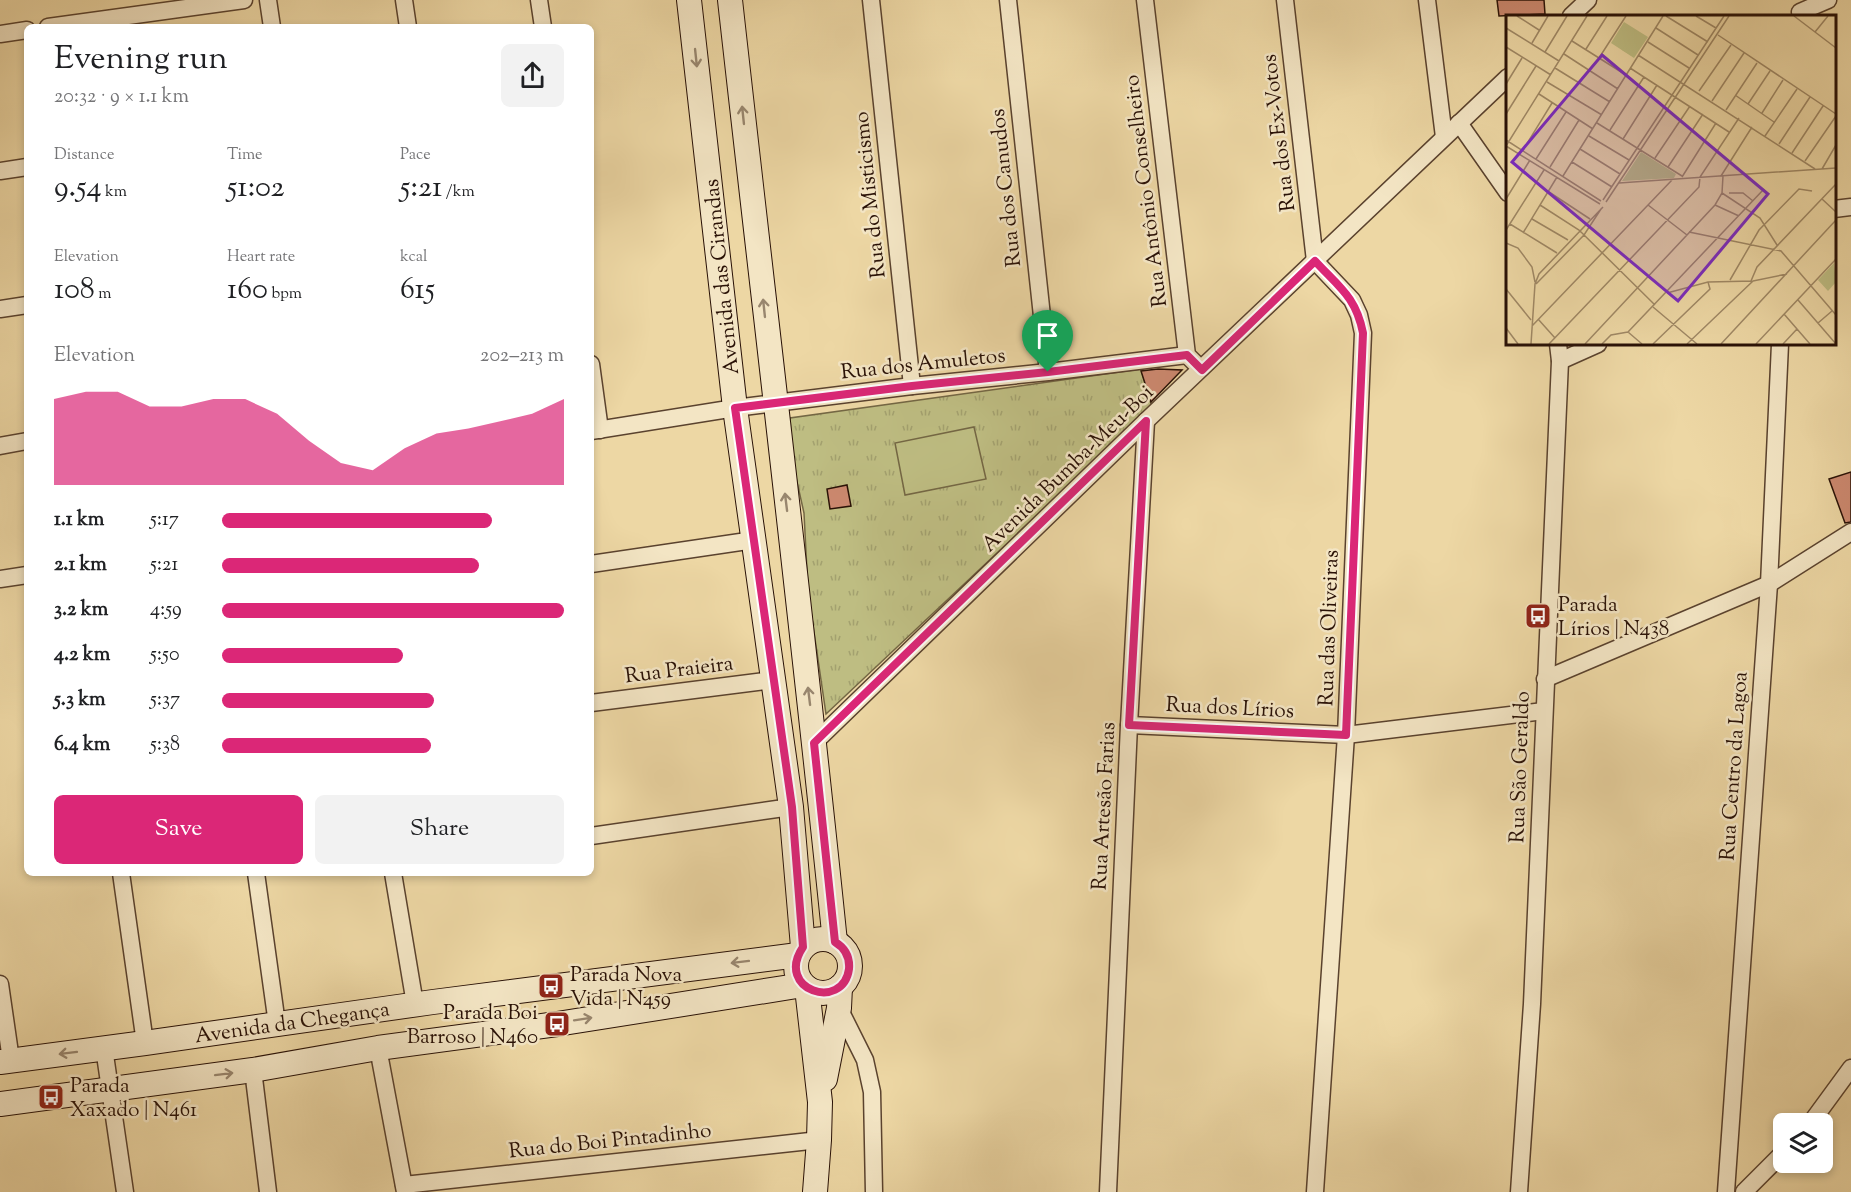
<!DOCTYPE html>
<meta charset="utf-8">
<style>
:root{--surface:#fff;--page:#f2f2f2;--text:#202124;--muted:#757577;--accent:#db2777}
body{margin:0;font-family:"Sorts Mill Goudy",serif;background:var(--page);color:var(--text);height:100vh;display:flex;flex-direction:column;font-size:22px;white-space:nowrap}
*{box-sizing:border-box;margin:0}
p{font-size:20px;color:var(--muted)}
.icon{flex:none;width:33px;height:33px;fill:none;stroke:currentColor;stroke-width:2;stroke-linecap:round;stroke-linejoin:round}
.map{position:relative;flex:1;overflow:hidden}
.panel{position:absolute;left:24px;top:24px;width:570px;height:852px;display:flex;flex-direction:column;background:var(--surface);border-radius:9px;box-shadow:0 3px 9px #0003}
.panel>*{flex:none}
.fabs{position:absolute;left:1773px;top:1113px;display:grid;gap:12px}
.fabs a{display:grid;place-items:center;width:60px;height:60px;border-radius:9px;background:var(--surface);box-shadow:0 3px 9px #0003;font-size:30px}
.pin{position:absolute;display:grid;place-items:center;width:51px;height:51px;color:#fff;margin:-62px -26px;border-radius:50% 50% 50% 0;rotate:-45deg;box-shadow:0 0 6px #0007}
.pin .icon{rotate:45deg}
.round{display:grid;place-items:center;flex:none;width:63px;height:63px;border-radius:9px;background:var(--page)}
.headline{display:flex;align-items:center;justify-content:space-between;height:102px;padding:0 30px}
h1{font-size:33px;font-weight:600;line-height:45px}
.stats{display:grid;grid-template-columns:repeat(3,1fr);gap:9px;height:102px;padding:6px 30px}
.stats div{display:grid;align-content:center}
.stats b{font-size:30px;font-weight:600}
.stats small{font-size:16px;font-weight:400}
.stats p{font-size:16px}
.chart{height:168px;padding:12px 30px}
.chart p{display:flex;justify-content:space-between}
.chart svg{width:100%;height:108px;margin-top:6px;fill:var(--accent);opacity:.7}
.cta{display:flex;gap:12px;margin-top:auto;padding:12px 30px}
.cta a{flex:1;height:69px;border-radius:9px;background:var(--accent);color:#fff;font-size:24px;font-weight:600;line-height:69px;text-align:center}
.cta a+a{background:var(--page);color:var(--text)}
ul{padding:0 30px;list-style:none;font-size:20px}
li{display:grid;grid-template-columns:96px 72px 1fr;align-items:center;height:45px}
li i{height:15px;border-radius:8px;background:var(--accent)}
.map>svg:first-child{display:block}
</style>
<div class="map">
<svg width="1851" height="1192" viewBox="0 0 1851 1192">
<defs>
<pattern id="park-tufts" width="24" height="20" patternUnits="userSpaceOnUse" patternTransform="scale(1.5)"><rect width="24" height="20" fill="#bebd82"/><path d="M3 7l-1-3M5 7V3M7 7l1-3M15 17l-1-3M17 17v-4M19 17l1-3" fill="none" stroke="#a3a16f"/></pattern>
</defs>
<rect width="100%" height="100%" fill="#edd7a4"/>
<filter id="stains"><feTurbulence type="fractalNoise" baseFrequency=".00333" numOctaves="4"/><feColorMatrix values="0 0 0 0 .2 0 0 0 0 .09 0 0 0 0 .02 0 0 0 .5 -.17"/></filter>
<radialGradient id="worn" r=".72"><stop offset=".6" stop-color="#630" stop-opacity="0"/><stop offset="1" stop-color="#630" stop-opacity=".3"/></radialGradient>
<path fill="url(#park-tufts)" stroke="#746744" stroke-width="1.5" d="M1141,369L1152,407L826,714L808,591L804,513L793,464L790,418Z"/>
<path fill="#bebd82" stroke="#746744" stroke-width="1.5" d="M974,427L986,479L905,495L895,443Z"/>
<g fill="#cd8970" stroke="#291106" stroke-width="1.5">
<path d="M1497,0H1544L1545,14L1499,16Z"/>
<path d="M1158,369L1182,370L1151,402L1141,371Z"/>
<path d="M1851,472V522L1845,523L1829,479Z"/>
<path d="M847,485L851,506L830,509L827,489Z"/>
</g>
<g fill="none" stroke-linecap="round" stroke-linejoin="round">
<g stroke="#5a422e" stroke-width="19">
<g id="street">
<path d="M268,0L272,27"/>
<path d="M404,0L408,27"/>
<path d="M539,0L543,27"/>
<path d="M871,0L912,386"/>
<path d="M1008,0L1048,372"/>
<path d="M1145,0L1187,355L1195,363"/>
<path d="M1285,0L1315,261L1352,300L1359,315L1363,333L1346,735L1315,1192"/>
<path d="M1427,0L1444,137"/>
<path d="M1800,12L1828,0"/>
<path d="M1571,16L1588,0"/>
<path d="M48,27L244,0"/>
<path d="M0,34L27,30"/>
<path d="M1459,123L1508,193"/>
<path d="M0,171L27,167"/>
<path d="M1834,209L1851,207"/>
<path d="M0,309L27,305"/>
<path d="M1560,361L1598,344"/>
<path d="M591,364L600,430"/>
<path d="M591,431L735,408L912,386L1048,372L1187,355"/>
<path d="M0,446L27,441"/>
<path d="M591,564L754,540"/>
<path d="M0,579L27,575"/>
<path d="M1545,679L1769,584L1851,532"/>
<path d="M591,703L773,680"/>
<path d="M1129,725L1346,735L1544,711"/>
<path d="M814,743L1146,421L1508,77"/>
<path d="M591,836L791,807"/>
<path d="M121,873L145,1043"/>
<path d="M256,873L277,1024"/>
<path d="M393,873L415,1004"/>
<path d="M0,984L11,1060"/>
<path d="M839,1008L865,1060L872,1092L874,1192"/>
<path d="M104,1048L125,1192"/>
<path d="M378,1048L405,1192"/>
<path d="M253,1070L268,1192"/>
<path d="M1810,1124L1851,1068"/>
<path d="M404,1185L819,1140"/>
<path d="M1108,1192L1129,725L1146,421"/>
<path d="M1519,1192L1532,1004L1560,361L1558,344"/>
<path d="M1726,1192L1769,584L1780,344"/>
<path d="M1744,1192L1784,1152"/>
</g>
</g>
<g stroke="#291106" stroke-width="26">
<g id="secondary">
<path d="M689,0L735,408L791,807L803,947"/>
<path d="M730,0C765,314 803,628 835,942"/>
<circle cx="823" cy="966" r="27"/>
<path d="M807,988L820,1102L819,1140L815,1192"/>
<path d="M0,1062L145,1043L433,1002L798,955"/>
<path d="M825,1079L839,1008L840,987"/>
<path d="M0,1104L253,1070L378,1048L557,1024L803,985"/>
</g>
</g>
<use href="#street" stroke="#f3e5c4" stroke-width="16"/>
<use href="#secondary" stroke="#f3e5c4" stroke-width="24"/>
</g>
<defs><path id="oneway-shaft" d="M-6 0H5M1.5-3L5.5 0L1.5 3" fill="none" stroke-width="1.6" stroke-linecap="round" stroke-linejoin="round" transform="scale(1.5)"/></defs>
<g stroke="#98866e">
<use href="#oneway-shaft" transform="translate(696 58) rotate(84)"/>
<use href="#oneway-shaft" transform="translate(743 115) rotate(-96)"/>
<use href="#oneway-shaft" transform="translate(764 308) rotate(-96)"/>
<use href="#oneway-shaft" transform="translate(786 502) rotate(-97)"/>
<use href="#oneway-shaft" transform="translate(809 696) rotate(-97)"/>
<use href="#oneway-shaft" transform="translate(740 962) rotate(173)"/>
<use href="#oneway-shaft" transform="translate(583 1019) rotate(-9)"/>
<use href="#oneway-shaft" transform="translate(68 1053) rotate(173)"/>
<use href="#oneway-shaft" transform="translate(224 1074) rotate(-7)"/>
</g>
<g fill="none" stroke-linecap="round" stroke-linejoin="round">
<g stroke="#fff" stroke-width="12">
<path id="route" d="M1315,261C1339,287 1356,297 1363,333L1346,735L1129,725L1146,421L814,743L835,942C845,948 850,957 849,969C843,1012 774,990 803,947L792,807L735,408L912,386L1048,372L1187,355L1202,370Z"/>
</g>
<use href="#route" stroke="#db2777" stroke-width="8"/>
</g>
<defs>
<g id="bus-square" transform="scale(1.35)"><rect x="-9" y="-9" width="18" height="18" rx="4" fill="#8f2418" stroke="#f3e5c4"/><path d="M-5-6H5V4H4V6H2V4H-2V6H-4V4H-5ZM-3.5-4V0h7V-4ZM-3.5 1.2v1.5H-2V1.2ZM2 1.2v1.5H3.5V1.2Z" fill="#fff"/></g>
</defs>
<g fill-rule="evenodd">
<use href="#bus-square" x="1538" y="616"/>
<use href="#bus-square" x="551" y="986"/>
<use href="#bus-square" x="557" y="1024"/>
<use href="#bus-square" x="51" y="1097"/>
</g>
<g text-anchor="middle" stroke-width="5" stroke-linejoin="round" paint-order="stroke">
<g font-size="21" fill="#291106" stroke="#f3e5c4">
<text transform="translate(1278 133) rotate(-97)" y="7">Rua dos Ex-Votos</text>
<text transform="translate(1005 188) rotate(-96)" y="7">Rua dos Canudos</text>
<text transform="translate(1145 191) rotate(-97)" y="7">Rua Antônio Conselheiro</text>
<text transform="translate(869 195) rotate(-96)" y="7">Rua do Misticismo</text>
<text transform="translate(721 277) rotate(-96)" y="7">Avenida das Cirandas</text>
<text transform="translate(923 363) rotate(-6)" y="7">Rua dos Amuletos</text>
<text transform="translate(1067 468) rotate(-44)" y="7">Avenida Bumba-Meu-Boi</text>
<text transform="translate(1328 628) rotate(-88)" y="7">Rua das Oliveiras</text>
<text transform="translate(679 669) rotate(-7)" y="7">Rua Praieira</text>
<text transform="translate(1230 707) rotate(3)" y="7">Rua dos Lírios</text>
<text transform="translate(1733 766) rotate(-86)" y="7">Rua Centro da Lagoa</text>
<text transform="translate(1519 767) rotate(-88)" y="7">Rua São Geraldo</text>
<text transform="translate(1103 806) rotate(-87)" y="7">Rua Artesão Farias</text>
<text transform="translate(292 1022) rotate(-8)" y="7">Avenida da Chegança</text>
<text transform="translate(610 1140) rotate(-6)" y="7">Rua do Boi Pintadinho</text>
</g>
<g font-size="21" fill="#291106" stroke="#f3e5c4" text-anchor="start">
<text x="1558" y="611">Parada<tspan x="1558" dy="24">Lírios | N438</tspan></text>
<text x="570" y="981">Parada Nova<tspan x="570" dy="24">Vida | N459</tspan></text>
<text x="538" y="1019" text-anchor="end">Parada Boi<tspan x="538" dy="24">Barroso | N460</tspan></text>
<text x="70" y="1092">Parada<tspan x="70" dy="24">Xaxado | N461</tspan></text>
</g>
</g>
<g transform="translate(1506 15)">
<rect width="330" height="330" fill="#edd7a4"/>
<path d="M118,7L142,22L128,43L105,28ZM135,137L170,159L168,163L116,166Z" fill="#bebd82"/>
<path d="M129,15L140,22L128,42L116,35ZM328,248L330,267L322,276L312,265Z" fill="#bebd82"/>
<path fill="none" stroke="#9f8865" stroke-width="1.5" d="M11,1L33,15M160,1L202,27M190,1L210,13M288,1L330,33M0,13L53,46M150,13L192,40M309,17L322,1M212,20L330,99M66,26L120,60M142,27L183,53M26,28L42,1M0,32L45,60M80,34L101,1M39,37L61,1M58,39L112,74M132,40L309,154M93,43L120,1M49,53L104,87M124,53L223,117M41,67L96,100M0,69L16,43M193,76L225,30M33,79L87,114M229,80L268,107M206,86L238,38M242,89L264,56M220,95L251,48M256,98L277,65M0,99L30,51M91,108L176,161M104,115L138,62M83,121L123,145M259,121L291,74M117,124L151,70M0,125L95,186M273,129L304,82M0,131L81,1M0,131L94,189M74,134L114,159M17,135L46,88M286,138L317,91M149,143L184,91M30,144L60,97M299,146L330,101M66,147L106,172M44,152L73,105M162,152L197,99M316,154L330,130M57,161L157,1M215,161L246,112M176,162L210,108M113,168L330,153M43,177L84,204M216,178L254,203L271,230M223,178H237L247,186M0,184L24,145M316,184L330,197M97,185L218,1M100,187L223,1M34,190L73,215L149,290M142,190L181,220M209,190L233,201M26,204L62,225M4,209L51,238M0,215L38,155M183,217L275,236L330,300M17,218L51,162M0,228L12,233L26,252L29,267M224,265L253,215L293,174L306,176M245,266L251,252L330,169M30,269L78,220L95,194M0,274L25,305M161,278L202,267L247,266L281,259M292,285L330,329M147,292L191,329M278,299L304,329M32,304L49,323M312,308L326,296M26,311L166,165M0,313L12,329M122,317L258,174M122,317L136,329M25,329L29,269L33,259L97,192M43,329L193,172L194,162L233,103M79,329L209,190L216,178L217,161M96,329L105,320L122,317M147,329L204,274L202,267M181,329L247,266M215,329L330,205M250,329L330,244M277,329L291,314"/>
<path fill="#7b2cbf" fill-opacity="0.15" stroke="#7b2cbf" stroke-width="3" d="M96,40L262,179L172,286L6,147Z"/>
<rect width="330" height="330" fill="none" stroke="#291106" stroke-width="3"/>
</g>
<rect width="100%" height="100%" filter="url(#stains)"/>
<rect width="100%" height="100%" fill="url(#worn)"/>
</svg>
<div class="fabs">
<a><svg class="icon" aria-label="layers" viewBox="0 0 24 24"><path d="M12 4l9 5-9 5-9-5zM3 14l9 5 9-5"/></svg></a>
</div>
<div class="pin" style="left:1048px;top:372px;background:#1e9e55"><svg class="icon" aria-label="arrive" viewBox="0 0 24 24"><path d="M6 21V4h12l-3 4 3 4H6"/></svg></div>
<section class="panel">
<div class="headline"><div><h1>Evening run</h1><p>20:32 · 9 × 1.1 km</p></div><a class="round"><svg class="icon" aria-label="share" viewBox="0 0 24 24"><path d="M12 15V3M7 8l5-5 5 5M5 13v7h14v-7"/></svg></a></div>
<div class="stats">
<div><p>Distance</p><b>9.54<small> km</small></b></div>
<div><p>Time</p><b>51:02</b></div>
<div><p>Pace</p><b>5:21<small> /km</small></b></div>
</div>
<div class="stats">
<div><p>Elevation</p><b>108<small> m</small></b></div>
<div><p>Heart rate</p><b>160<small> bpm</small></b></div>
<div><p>kcal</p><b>615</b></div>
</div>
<div class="chart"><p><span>Elevation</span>202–213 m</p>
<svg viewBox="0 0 160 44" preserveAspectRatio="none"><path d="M0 44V9L10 6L20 6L30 12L40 12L50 9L60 9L70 15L80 26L90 35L100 38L110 29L120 23L130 21L140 18L150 15L160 9V44z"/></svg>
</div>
<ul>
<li><b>1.1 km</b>5:17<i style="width:79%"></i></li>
<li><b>2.1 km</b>5:21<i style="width:75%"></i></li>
<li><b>3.2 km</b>4:59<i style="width:100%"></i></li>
<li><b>4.2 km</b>5:50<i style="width:53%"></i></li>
<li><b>5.3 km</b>5:37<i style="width:62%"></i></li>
<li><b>6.4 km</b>5:38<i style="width:61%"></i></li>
</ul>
<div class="cta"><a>Save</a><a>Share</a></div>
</section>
</div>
